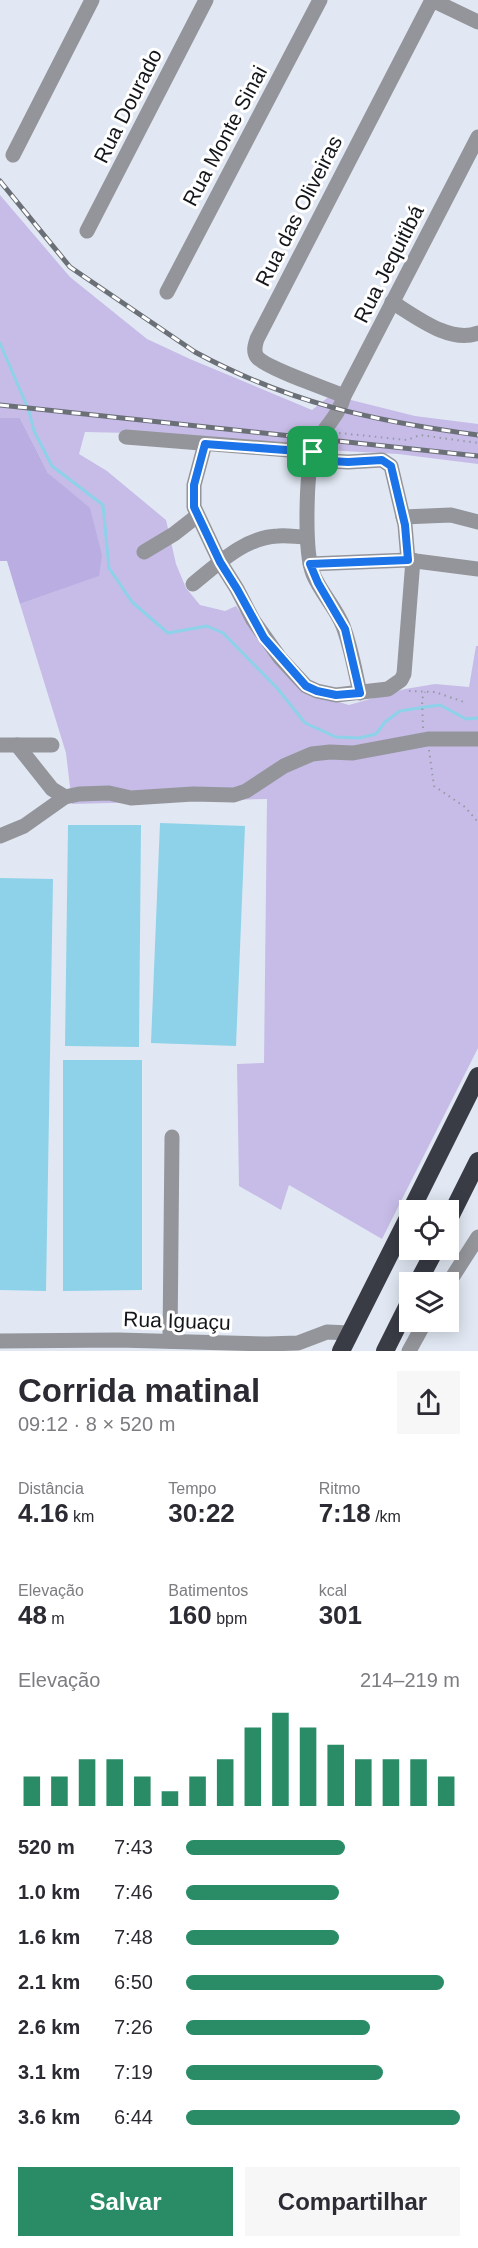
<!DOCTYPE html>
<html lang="pt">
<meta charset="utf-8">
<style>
:root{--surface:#fff;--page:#f7f7f7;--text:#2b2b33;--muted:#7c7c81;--accent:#298c67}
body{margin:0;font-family:Helvetica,sans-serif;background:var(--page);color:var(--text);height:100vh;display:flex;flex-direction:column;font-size:22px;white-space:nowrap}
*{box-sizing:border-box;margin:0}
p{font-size:20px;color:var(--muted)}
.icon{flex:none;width:33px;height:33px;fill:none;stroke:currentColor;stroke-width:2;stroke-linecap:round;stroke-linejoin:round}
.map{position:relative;height:1351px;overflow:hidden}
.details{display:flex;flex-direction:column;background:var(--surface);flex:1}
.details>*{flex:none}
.tools{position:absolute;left:399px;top:1200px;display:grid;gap:12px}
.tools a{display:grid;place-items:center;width:60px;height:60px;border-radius:0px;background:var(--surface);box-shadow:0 3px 15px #0003;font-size:30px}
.pin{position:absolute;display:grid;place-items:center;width:51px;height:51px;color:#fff;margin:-26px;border-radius:12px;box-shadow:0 3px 9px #0006}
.round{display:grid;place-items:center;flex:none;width:63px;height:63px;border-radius:0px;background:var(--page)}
.summary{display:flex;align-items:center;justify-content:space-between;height:102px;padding:0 18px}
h1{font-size:33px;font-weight:600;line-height:45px}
.figures{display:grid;grid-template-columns:repeat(3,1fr);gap:9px;height:102px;padding:6px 18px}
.figures div{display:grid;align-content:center}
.figures b{font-size:26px;font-weight:600}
.figures small{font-size:16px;font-weight:400}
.figures p{font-size:16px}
.chart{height:168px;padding:12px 18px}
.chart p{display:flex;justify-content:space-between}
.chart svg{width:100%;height:108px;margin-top:6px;stroke:var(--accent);stroke-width:6}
.action{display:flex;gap:12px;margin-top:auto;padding:12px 18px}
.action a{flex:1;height:69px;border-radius:0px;background:var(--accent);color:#fff;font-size:24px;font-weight:600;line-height:69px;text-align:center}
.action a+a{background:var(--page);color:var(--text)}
ul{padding:0 18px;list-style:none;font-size:20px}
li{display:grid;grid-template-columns:96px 72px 1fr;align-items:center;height:45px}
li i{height:15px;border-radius:8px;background:var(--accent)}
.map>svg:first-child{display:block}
</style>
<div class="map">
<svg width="478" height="1351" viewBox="0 0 478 1351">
<rect width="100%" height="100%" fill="#e1e8f3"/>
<path fill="#c6bce7" d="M0,195L70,277L147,339L190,359L312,410L331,395L415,416L478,424V464L398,454L270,447L130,433L85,432L79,454L107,471L166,520L176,564L186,588L200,605L225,611L236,606L270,655L308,693L349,705L405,689L435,684L469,687L476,646H478V1048L382,1239L289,1185L281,1210L239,1186L237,1064L264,1063L267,799L72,804L66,753L20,604L98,576L68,491L48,473L20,418H0Z"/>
<path fill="#b9ade2" d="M0,418H20L48,473L90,508L102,555L99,576L20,604L7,561H0Z"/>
<g fill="#8dd2e8">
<path d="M160,823L245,826L236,1046L151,1043Z"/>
<path d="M68,825H141L139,1047L65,1046Z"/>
<path d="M0,878L53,879L46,1291L0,1290Z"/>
<path d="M63,1060H142V1290L63,1291Z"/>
</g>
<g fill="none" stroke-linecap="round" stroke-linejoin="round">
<path stroke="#8dd2e8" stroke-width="3" d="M0,343L29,411L34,431L52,466L103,505L109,568L132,602L168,633L207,626L223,633L277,688L305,723L336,737L359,738L376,734L385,722L400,711L432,706L440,705L466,719L478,718"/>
<g stroke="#969ba3" stroke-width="2" stroke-dasharray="1.5 4.5" stroke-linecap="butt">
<path d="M339,433L407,440L420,435L478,443"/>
<path d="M409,691L435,692L464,702"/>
<path d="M423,728L422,699L425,692"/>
<path d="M429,750L434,786L465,807L478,822"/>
</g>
<g stroke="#94959a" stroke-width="15">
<path d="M13,155L92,0"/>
<path d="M87,231L206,0"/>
<path d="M167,292L320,0"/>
<path d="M392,302C415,316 450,344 478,333"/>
<path d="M344,396C328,389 265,368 257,357C253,351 255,345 257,339L432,0L478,22"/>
<path d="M126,437L313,452"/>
<path d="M205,444L194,485V507L220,562L237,589L253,620L280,658L306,686L317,691L336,695L388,689L401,680L404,674L413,560"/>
<path d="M311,460L348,462L382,460L391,466L405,525L408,560"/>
<path d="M403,517L451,515L478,522"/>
<path d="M144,552L174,534L197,516"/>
<path d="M310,564L408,560L478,569"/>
<path d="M193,584C218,564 245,537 278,536C287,535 297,537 306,537"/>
<path d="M360,693C355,671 351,647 343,626C336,608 321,593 313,574C304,551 306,475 313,451C320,430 338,419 344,396L478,137"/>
<path d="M0,745H52"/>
<path d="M17,745L52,789L65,797"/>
<path d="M0,836L24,826L65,797L79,794L109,793L131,798L193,794L234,795L246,791L284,766L312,754L330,752L353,753L428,739H478"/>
<path d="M448,1284L478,1237"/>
<path d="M0,1341L118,1340L267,1344L298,1343L327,1332L350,1333"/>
<path d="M170,1341L172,1137"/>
<path d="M409,1351L425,1322"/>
</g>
<g stroke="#393b45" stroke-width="18">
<path d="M411,1210L478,1076"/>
<path d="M448,1221L478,1161"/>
<path d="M418,1282L435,1250"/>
<path d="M341,1351L410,1214"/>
<path d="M385,1351L410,1301"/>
</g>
<g stroke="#6b7077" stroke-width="5">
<g id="rail">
<path d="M0,181L70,267L195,352C289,403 373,421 478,435"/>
<path d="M0,405L478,456"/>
</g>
</g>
<use href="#rail" stroke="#fff" stroke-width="3" stroke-dasharray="9" stroke-linecap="butt"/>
</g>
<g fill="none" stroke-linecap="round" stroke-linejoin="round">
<g stroke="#fff" stroke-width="12">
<path id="route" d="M205,444L313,452L311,460L348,462L382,460L391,466L405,525L408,560L310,564L318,583L345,629L360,693L336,695L317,691L306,686L264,638L237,589L220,562L194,507V485Z"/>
</g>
<use href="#route" stroke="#1a73e8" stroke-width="8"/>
</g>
<g text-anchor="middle" stroke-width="6" stroke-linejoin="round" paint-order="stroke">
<g font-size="21" fill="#13161a" stroke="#fff">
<text transform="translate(128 106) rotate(-63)" y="7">Rua Dourado</text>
<text transform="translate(225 136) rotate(-62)" y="7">Rua Monte Sinai</text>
<text transform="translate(299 211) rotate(-63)" y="7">Rua das Oliveiras</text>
<text transform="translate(389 264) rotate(-63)" y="7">Rua Jequitibá</text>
<text transform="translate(177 1321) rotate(2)" y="7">Rua Iguaçu</text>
</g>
</g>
</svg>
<div class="tools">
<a><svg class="icon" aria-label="locate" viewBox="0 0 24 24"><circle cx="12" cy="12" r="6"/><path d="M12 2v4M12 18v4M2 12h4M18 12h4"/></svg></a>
<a><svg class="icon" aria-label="layers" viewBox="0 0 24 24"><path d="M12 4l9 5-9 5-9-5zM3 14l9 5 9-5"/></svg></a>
</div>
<div class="pin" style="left:313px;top:452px;background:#1e9e55"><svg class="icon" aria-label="arrive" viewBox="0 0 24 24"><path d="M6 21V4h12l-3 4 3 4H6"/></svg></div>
</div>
<section class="details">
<div class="summary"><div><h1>Corrida matinal</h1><p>09:12 · 8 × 520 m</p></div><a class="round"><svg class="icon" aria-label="share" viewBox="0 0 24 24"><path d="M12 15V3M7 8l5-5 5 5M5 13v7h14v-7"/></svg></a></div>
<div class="figures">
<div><p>Distância</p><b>4.16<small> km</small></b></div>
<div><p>Tempo</p><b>30:22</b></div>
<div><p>Ritmo</p><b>7:18<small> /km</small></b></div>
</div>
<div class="figures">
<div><p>Elevação</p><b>48<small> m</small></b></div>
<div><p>Batimentos</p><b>160<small> bpm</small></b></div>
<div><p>kcal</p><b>301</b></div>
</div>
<div class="chart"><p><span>Elevação</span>214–219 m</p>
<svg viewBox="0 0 160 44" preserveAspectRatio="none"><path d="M5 44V32M15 44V32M25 44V25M35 44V25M45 44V32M55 44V38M65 44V32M75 44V25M85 44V12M95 44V6M105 44V12M115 44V19M125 44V25M135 44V25M145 44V25M155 44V32"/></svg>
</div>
<ul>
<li><b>520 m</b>7:43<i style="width:58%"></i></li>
<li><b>1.0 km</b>7:46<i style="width:56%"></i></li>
<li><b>1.6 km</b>7:48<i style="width:56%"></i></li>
<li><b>2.1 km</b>6:50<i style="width:94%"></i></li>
<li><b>2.6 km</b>7:26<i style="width:67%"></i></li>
<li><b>3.1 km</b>7:19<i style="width:72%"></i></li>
<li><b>3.6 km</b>6:44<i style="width:100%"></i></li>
</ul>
<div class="action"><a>Salvar</a><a>Compartilhar</a></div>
</section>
